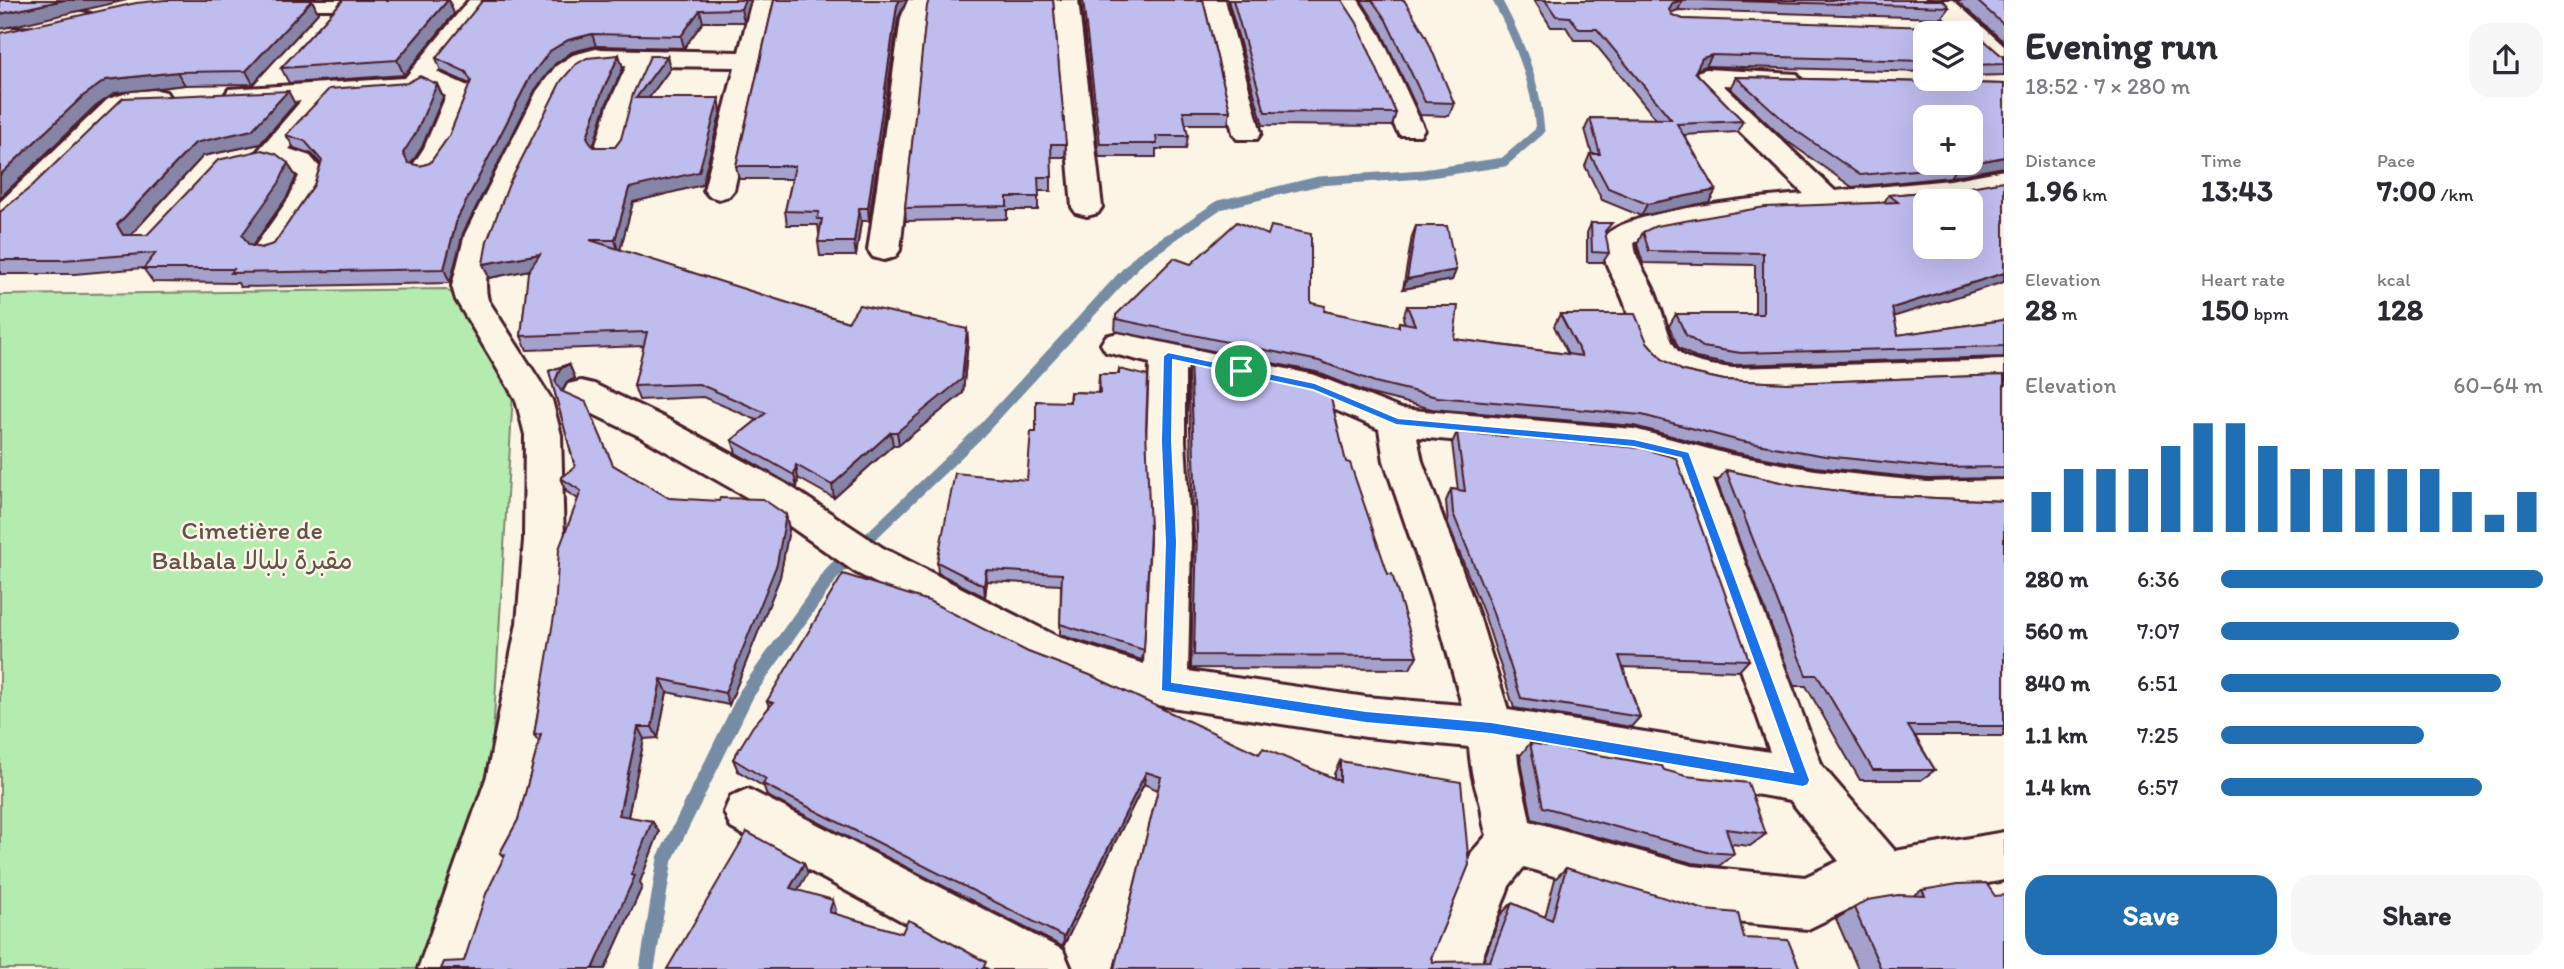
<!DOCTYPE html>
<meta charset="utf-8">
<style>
:root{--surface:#fff;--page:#f7f7f7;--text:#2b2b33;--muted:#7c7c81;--accent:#1f6fb2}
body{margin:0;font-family:Itim,"Playpen Sans Arabic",sans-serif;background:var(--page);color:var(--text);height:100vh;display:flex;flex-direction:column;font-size:26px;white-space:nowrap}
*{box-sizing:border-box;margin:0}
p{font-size:23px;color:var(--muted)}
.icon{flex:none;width:38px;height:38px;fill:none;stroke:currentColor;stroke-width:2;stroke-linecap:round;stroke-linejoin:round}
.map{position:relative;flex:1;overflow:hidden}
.drawer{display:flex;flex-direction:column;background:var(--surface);width:560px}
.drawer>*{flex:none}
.buttons{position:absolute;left:1913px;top:21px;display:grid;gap:14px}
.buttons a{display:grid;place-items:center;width:70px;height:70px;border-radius:14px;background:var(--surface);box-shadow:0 7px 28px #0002;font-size:35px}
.pin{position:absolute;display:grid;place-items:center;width:60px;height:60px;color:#fff;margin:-30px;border:4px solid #fff;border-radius:50%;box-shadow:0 2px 7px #0007}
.round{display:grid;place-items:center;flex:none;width:74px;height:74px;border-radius:21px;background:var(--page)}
.headline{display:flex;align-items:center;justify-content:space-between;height:119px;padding:0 21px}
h1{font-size:38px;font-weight:700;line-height:52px}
.figures{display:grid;grid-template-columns:repeat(3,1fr);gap:10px;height:119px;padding:7px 21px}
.figures div{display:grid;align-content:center}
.figures b{font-size:30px;font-weight:700}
.figures small{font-size:19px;font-weight:400}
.figures p{font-size:19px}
.chart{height:196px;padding:14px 21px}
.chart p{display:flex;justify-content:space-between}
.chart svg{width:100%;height:126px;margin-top:7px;stroke:var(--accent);stroke-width:6}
.action{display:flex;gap:14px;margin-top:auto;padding:14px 21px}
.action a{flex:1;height:80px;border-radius:21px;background:var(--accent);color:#fff;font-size:28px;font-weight:700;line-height:80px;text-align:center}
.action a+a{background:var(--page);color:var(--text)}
ul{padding:0 21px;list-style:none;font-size:23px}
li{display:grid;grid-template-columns:112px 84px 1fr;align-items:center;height:52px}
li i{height:18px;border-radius:9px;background:var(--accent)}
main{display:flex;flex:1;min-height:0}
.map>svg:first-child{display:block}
</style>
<main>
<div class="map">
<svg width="2004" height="969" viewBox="0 0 2004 969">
<rect width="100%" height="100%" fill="#fcf5e5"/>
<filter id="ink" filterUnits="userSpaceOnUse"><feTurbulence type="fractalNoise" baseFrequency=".0143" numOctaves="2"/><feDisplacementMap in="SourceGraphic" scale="14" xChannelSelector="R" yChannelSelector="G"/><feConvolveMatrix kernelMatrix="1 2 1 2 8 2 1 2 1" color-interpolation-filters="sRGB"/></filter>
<g filter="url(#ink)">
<path fill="#b4ebae" stroke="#7f856c" stroke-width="2" d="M446,289L516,342L492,753L424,969H0V295Z"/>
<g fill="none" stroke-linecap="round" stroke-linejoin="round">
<path stroke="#768ca4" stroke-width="9" d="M1166,241L1219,205L1319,181L1423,174L1504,162L1540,131C1536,82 1520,43 1497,0"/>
<path stroke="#768ca4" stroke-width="11" d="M850,556L978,434L1140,258L1169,239"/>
<path stroke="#768ca4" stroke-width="15" d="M647,969L665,859L747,693L833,572L852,554"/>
<g stroke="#4a1f2b" stroke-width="6">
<g id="street">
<path d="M252,0H404L406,2L402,7L394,9H262L254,7Z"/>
<path d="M469,0H493L437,72L470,87L474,93L452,148L435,174L425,177L415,174L411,168L424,148L446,96L426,86L413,93L334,100L289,149L310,156L327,176L319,198L280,256L269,259L258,256L253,249L289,198L299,176L285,165L260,159L256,153L301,101L238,103L229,101L225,95L229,89L405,78Z"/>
<path d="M752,0H776L734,190L729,196L719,199L709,196L704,190L735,67L652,66L634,106L622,151L618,157L608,159L598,157L594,151L608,106L627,65C594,65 583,64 563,92C540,139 474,252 488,300L552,400L561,435L564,540L559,623L535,776L472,969H418L487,776L517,623L524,540L525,435L516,400L456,300L452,286L465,234L537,91L556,66L573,55L596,49L739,52Z"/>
<path d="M908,0H932L925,18L900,250L895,257L884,260L873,257L868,250L901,18Z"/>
<path d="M1054,0H1078L1102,207L1098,213L1087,216L1076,213L1072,207Z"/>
<path d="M1201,0H1225L1261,133L1257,139H1237L1233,133Z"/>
<path d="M1334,0H1358L1380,34L1424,129L1420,135H1400L1396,129L1356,34Z"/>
<path d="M1927,0H1953L2004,46V67L1995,64L1970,42V33H1961Z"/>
<path d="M0,11L82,12L91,14L94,19L91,24L82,26L0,25Z"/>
<path d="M1706,69L1797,74L1801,80L1797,86L1788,88L1723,85L1835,191L1950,180L2004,170V188L1950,198L1757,216L1649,235L1634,242C1635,262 1648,275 1655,293C1676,347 1664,361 1733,368L2004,360V384C1949,386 1894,388 1840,390C1785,392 1729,398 1676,380C1646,370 1633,340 1627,311C1622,288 1600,264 1603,241C1607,211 1774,196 1804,194L1695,88L1691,82L1697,72Z"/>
<path d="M157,90L166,92L170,98L166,104L126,111L40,198L11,223L0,226V202L108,99L134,91Z"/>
<path d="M1118,333L1315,375L1401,409L1634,429L1731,455L1815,470L1928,482L2004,480V510C1906,512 1807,504 1713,478L1822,766L1895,851L2004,832V880L1849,909L1808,929L1692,918L1524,867L1509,886L1478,969H1424L1472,852L1487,835C1482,823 1483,813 1480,802C1473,782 1471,769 1469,747L1366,737L1132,701L1028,663L855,572L757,503L639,436L568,402L563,393L568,384L581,381L594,384L665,418L785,483L883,548L1058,637L1144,664L1151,542L1147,441L1150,363L1106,352L1101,344L1106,336ZM1185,370L1306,397L1379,429L1384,461L1438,619L1462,705L1366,697L1188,671L1191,542L1185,441ZM1417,437L1634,457L1670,467L1770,752L1508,710L1480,619L1422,461ZM1517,753L1790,800L1839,861L1805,877L1692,866L1530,821C1526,798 1519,777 1517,753Z"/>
<path d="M748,789L1063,950L1071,969H990L731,828L724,812L731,796Z"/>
</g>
</g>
<use href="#street" fill="#fcf5e5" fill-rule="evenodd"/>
</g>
<g fill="#a4a2cd" stroke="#4a1f2b" stroke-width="2">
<path d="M312,0L318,13L253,84L185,85L115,93L92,109L0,33Z"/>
<path d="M343,0H449L454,14L404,75L289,83L281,68Z"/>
<path d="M751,0L744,22H703L684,48L596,46L572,52L555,64L535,90L463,233L450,283L240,287L238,283L153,282L143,268L74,274H0V212L288,91L295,104L260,144L203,156L131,235H147L296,177L287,197L253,246L261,248L274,244L314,185L321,164L312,154L294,148L286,135L443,97L422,147L411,164L420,166L430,163L449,136L470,84L441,71L436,58Z"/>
<path d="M774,0H907L898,18L869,221H861L856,256H820L818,242L820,233H819L818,225H787L785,211L792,179H739L736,166Z"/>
<path d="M929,0L1066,144L1065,157H1051V191H1038V210H1007V219L906,221L905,208Z"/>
<path d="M1081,0H1203L1230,111L1228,124H1185L1188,136L1186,149H1156V157H1099Z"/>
<path d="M1228,0H1342L1396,113L1392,126L1263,125Z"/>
<path d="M1361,0H1404L1454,103L1449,116L1420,115L1382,33Z"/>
<path d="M1534,0H1943L1949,7L1941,18L1678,10L1670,13L1672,15L1683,19L1976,33L2004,64V75L1970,76V33H1925V72L1706,66L1696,70L1695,72L1743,121L1737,132L1684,135L1716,190L1709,202L1641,216L1602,200L1585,166L1590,154H1592L1585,129L1590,118L1656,119L1592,40H1574L1566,27H1551Z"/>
<path d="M1956,0H2004V42Z"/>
<path d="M619,55L623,68L606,105L593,147H615L621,139L667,56L670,69L649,98H719L721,111L702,185L633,202L620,250L848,322L967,329L968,342L963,393L899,445H893L834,498L798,478L797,488L736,453L732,440L757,420L703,397L639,400L634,386L644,346L527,350L521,336L529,270L489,278Z"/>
<path d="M1736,77L2004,84V168L1950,177L1852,187L1784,139L1730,88Z"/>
<path d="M1959,189L1894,317L1898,335L2004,320V357L1733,365L1696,358L1678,347L1669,326L1676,314H1755V265L1643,263L1637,244L1643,232L1884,202L1889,195Z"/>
<path d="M1591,223L1609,253L1603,262H1587V233Z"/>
<path d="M1416,226L1456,270L1452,280L1403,289L1412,236Z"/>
<path d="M1191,264L1311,303L1324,311L1398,327L1399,322L1405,323L1403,318L1407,306L1454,339L1568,354L1554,326L1560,314L1647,342L1662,359L1683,371L1724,380L1787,383L2004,375V478L1928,479L1815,467L1732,452L1634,426L1432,409L1371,394L1316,372L1115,331L1116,315Z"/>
<path d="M1190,359L1346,462L1417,656L1410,669L1191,668L1194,542L1188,373Z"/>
<path d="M569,364L575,378L566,383L562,391L613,465L669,498L786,515L789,529L780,577L729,705L667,692L658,738L644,739L628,817L652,821L659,832L640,882L642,887L605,969H441L464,961L504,858L500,853L518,820L539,742L534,735L578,499L567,492L561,478L575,467L549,371Z"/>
<path d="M1119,369L1146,429L1144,650L1142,660L1060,635L1061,585L987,581L985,597L938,573L937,562L1027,480L1036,432L1069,402L1070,392L1098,393L1099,374H1118Z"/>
<path d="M1457,432L1749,660L1739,671L1623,667L1640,717L1631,727L1514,708L1485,617L1448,524L1446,501L1451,489L1458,490L1452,443Z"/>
<path d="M1726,470L1794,485L1868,495L2004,501V736H1915L1935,770L1921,780H1860L1806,686H1794L1717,482Z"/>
<path d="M1028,652L1259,754L1334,778V774L1340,761L1433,962H1483L1501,914L1512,903L1545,917L1555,879L1566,868L1744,938L1800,969H1114L1158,790L1144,784L1063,947L767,796L764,787L738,771L733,759L769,707L767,701Z"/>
<path d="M1530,743L1664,770L1766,834L1750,846L1731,844L1734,854L1719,866L1692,863L1532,819L1520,756Z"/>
<path d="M1922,890L1995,896L2004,969H1858L1836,919L1854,908L1913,896Z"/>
</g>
<g fill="#8684a7" stroke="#4a1f2b" stroke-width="2">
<path d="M64,0H127L0,29V14Z"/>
<path d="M312,0L318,13L253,84L246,71Z"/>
<path d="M448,0H449L454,14L404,75L397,60Z"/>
<path d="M745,0H751L744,22L741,9Z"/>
<path d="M900,0H907L898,18L869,221L868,208L897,5Z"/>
<path d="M1683,0L1678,10L1667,14L1672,3Z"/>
<path d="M700,10L703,22L684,48L681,36Z"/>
<path d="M592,34L596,46L572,52L555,64L535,90L463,233L450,283L444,269L457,219L530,77L550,51L568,40Z"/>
<path d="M619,55L623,68L606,105L592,150L587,137L602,92Z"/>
<path d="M1712,55L1706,66L1696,70L1702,58Z"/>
<path d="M667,56L670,69L639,111L636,98Z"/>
<path d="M177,72L185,85L115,93L92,109L0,198V175L83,96L106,80Z"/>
<path d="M437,84L443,97L422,147L409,167L403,153Z"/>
<path d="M288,91L295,104L260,144L203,156L127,239L123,235L117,225L195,143Z"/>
<path d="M719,98L721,111L702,185L633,202L619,254L615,240L629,188Z"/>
<path d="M2004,157V167L1950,177L1958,166Z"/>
<path d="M288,163L296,177L287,197L250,249L242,235Z"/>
<path d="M1716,190L1709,202L1641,216L1647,204Z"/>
<path d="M859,208L861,221L856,256L854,242Z"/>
<path d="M540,254L545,267L489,278L483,264Z"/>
<path d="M1456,270L1452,280L1403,289L1407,279Z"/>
<path d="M2004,273V282L1883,320L1892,308Z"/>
<path d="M967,329L968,342L963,393L899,445L897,432Z"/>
<path d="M569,364L575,378L566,383L561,394L555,381L560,369Z"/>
<path d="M891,432L893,445L834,498L832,485Z"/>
<path d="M796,465L798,478L797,488L794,475Z"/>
<path d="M786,515L789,529L780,577L729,705L725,693Z"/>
<path d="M986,570L987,581L985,597L984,586Z"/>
<path d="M661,679L667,692L658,738L652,727Z"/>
<path d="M638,727L644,739L626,826L619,815Z"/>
<path d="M1146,772L1144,784L1063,947L1064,937Z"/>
<path d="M652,821L659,832L640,882L642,887L605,969H593Z"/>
<path d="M804,863L808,873L793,898L790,888Z"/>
<path d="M833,900L836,910L832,921L829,912Z"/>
</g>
<g fill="#bfbcee" stroke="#4a1f2b" stroke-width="2" fill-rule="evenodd">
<path d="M0,0H64L0,14Z"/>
<path d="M165,0H312L246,71L177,72L106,80L83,96L0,175V33L136,3Z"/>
<path d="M343,0H448L397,60L281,68Z"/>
<path d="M613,0H745L741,9L700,10L681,36L592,34L568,40L550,51L530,77L457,219L444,269L231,273L234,269H143L156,253L63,260H0V212L31,187L123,98L288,91L252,130L195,143L117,225L123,235H147L218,160L262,150L276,154L288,163L279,183L242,235L249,245L261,248L274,244L314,185L322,161L305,141L286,135L329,89L407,83L420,76L437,84L416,133L403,153L408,163L420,166L430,163L449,136L471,81L466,72L436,58L482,1H606Z"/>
<path d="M774,0H900L897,5L868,208H859L854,242H818L822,219H817L819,212L785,211L795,166H736Z"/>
<path d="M929,0H1053L1066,144H1051L1052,177H1038L1039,197H1007V206L905,208L927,6Z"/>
<path d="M1083,0H1203L1230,111H1183L1188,136H1156L1157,144H1100Z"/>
<path d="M1233,0H1342L1357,23L1396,113L1265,112Z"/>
<path d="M1372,0H1404L1426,36L1454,103L1425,102L1386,20Z"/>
<path d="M1545,0H1682L1672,3L1669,10L1672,15L1683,19L1932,27L1975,25L1976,33L2001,55L2004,56V64L1970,65V33H1925V61L1712,55L1702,58L1695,72L1743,121L1677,124L1716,190L1647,204L1608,188L1590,154H1600L1590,118L1671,119L1597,29H1579L1570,17L1556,16Z"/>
<path d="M1699,0H1943L1949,7Z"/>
<path d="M1976,0H2004V25Z"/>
<path d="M619,55L602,92L587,137L593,147H615L621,139L633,94L650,56H667L636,98H719L699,172L629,188L615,240H590L848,322L859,305L967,329L962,379L897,432H891L832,485L796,465L794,475L732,440L766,413L699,384L634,386L647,332L521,336L528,272L540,254L483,264L487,241L509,184L561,81L575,65L587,58Z"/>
<path d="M1736,77L2004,84V157L1958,166L1860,175L1791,127ZM1925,117H1970V163H1925Z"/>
<path d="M2004,181V273L1892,308L1898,335L2004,320V346L1741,353L1703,347L1686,335L1676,314H1763V253L1649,251L1643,232L1656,226L1765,207L1898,202L1889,195L1959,189ZM1925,201H1970V247H1925Z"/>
<path d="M1237,222L1268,235L1271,226L1311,234V303L1325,306L1324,311L1399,327V322L1415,325L1407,306H1458L1454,339L1582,356L1560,314H1635L1647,342L1662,359L1683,371L1724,380L1787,383L2004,375V467L1940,468L1825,456L1740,441L1642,415L1437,397L1375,382L1319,361L1116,319V315L1174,258L1191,264Z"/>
<path d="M1591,223H1612L1605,231L1609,253L1592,252Z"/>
<path d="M1416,226H1447L1456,270L1407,279Z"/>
<path d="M1190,359L1309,385L1330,394L1346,462L1350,463L1388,574H1392L1417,656L1194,655L1197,528Z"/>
<path d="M569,364L560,369L555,381L561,391L586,402L613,465L669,498L719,501L720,498L763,499L786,515L777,564L725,693L661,679L652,727H638L619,815L652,821L631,875L635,876L593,969H521L509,966L507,969H441L444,962L464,961L486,894L505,855L500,853L518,820L541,734L534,735L555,610L559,549L581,491L561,478L575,467L549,371Z"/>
<path d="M1119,369L1148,376L1146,429L1150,531L1144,650L1060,624L1062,574L986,570L984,586L937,562L955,473L1027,480L1031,432H1036V401L1070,402V392L1100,393L1099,374H1119Z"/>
<path d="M1457,432L1641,448L1676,458L1749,660L1619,656L1640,717L1521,698L1491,607L1453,513L1451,489L1465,491Z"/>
<path d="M1726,470L1794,485L1868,495L2004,501V726H1908L1935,770H1873L1817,675H1806Z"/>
<path d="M843,574L929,601L1028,652L1090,675L1259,754L1263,748L1340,781V761L1461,782L1469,865L1431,958L1433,962L1490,961L1512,903L1552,920L1566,868L1705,910L1738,913L1744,938L1788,940L1800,969H1114L1161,777L1146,772L1064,937L763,784L766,779L733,759L753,726L773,703L767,701Z"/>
<path d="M1530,743L1662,766L1664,770L1686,776L1748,783L1766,834L1726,829L1734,854L1707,852L1543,807Z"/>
<path d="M747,832L804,863L790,888L833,900L829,912L902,933L908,920L913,922L986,962L983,969H667Z"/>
<path d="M1986,883L1995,896L2004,895V969H1881L1854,908L1868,900L1898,895L1925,896L1922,890L1958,884Z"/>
</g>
</g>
<path fill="#1a73e8" stroke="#fff" stroke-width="2" fill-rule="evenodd" d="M1168,352L1315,383L1398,418L1634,439L1689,452L1810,780L1808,785L1803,787L1491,734L1366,723L1161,691L1165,542L1161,441L1163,356ZM1173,360L1313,390L1396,425L1634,447L1681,458L1793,772L1491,722L1366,711L1172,682L1177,542L1172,441Z"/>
<g text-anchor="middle" stroke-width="5" stroke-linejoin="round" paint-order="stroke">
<g font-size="26" fill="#64524c" stroke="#fcf5e5">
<text x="252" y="539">Cimetière de<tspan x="252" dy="30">Balbala مقبرة بلبالا</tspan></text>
</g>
</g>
</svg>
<div class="buttons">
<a><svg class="icon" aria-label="layers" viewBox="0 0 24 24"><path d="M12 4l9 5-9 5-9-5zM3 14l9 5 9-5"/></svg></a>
<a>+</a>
<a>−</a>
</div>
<div class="pin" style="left:1241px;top:371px;background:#1e9e55"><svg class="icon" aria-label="arrive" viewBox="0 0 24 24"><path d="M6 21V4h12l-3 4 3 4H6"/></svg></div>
</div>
<section class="drawer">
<div class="headline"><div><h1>Evening run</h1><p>18:52 · 7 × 280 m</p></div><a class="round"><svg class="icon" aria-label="share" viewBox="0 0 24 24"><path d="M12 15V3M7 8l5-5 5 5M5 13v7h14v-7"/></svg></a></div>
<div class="figures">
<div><p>Distance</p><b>1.96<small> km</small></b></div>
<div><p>Time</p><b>13:43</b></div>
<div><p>Pace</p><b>7:00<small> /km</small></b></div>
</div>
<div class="figures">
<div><p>Elevation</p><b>28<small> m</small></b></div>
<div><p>Heart rate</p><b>150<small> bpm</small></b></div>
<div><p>kcal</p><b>128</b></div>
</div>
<div class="chart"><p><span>Elevation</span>60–64 m</p>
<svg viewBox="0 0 160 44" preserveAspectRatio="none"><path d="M5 44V30M15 44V22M25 44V22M35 44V22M45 44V14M55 44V6M65 44V6M75 44V14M85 44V22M95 44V22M105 44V22M115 44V22M125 44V22M135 44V30M145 44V38M155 44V30"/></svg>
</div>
<ul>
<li><b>280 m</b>6:36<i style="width:100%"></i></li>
<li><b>560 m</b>7:07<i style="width:74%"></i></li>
<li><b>840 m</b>6:51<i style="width:87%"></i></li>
<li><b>1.1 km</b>7:25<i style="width:63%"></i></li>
<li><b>1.4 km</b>6:57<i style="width:81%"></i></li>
</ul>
<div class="action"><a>Save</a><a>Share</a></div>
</section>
</main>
